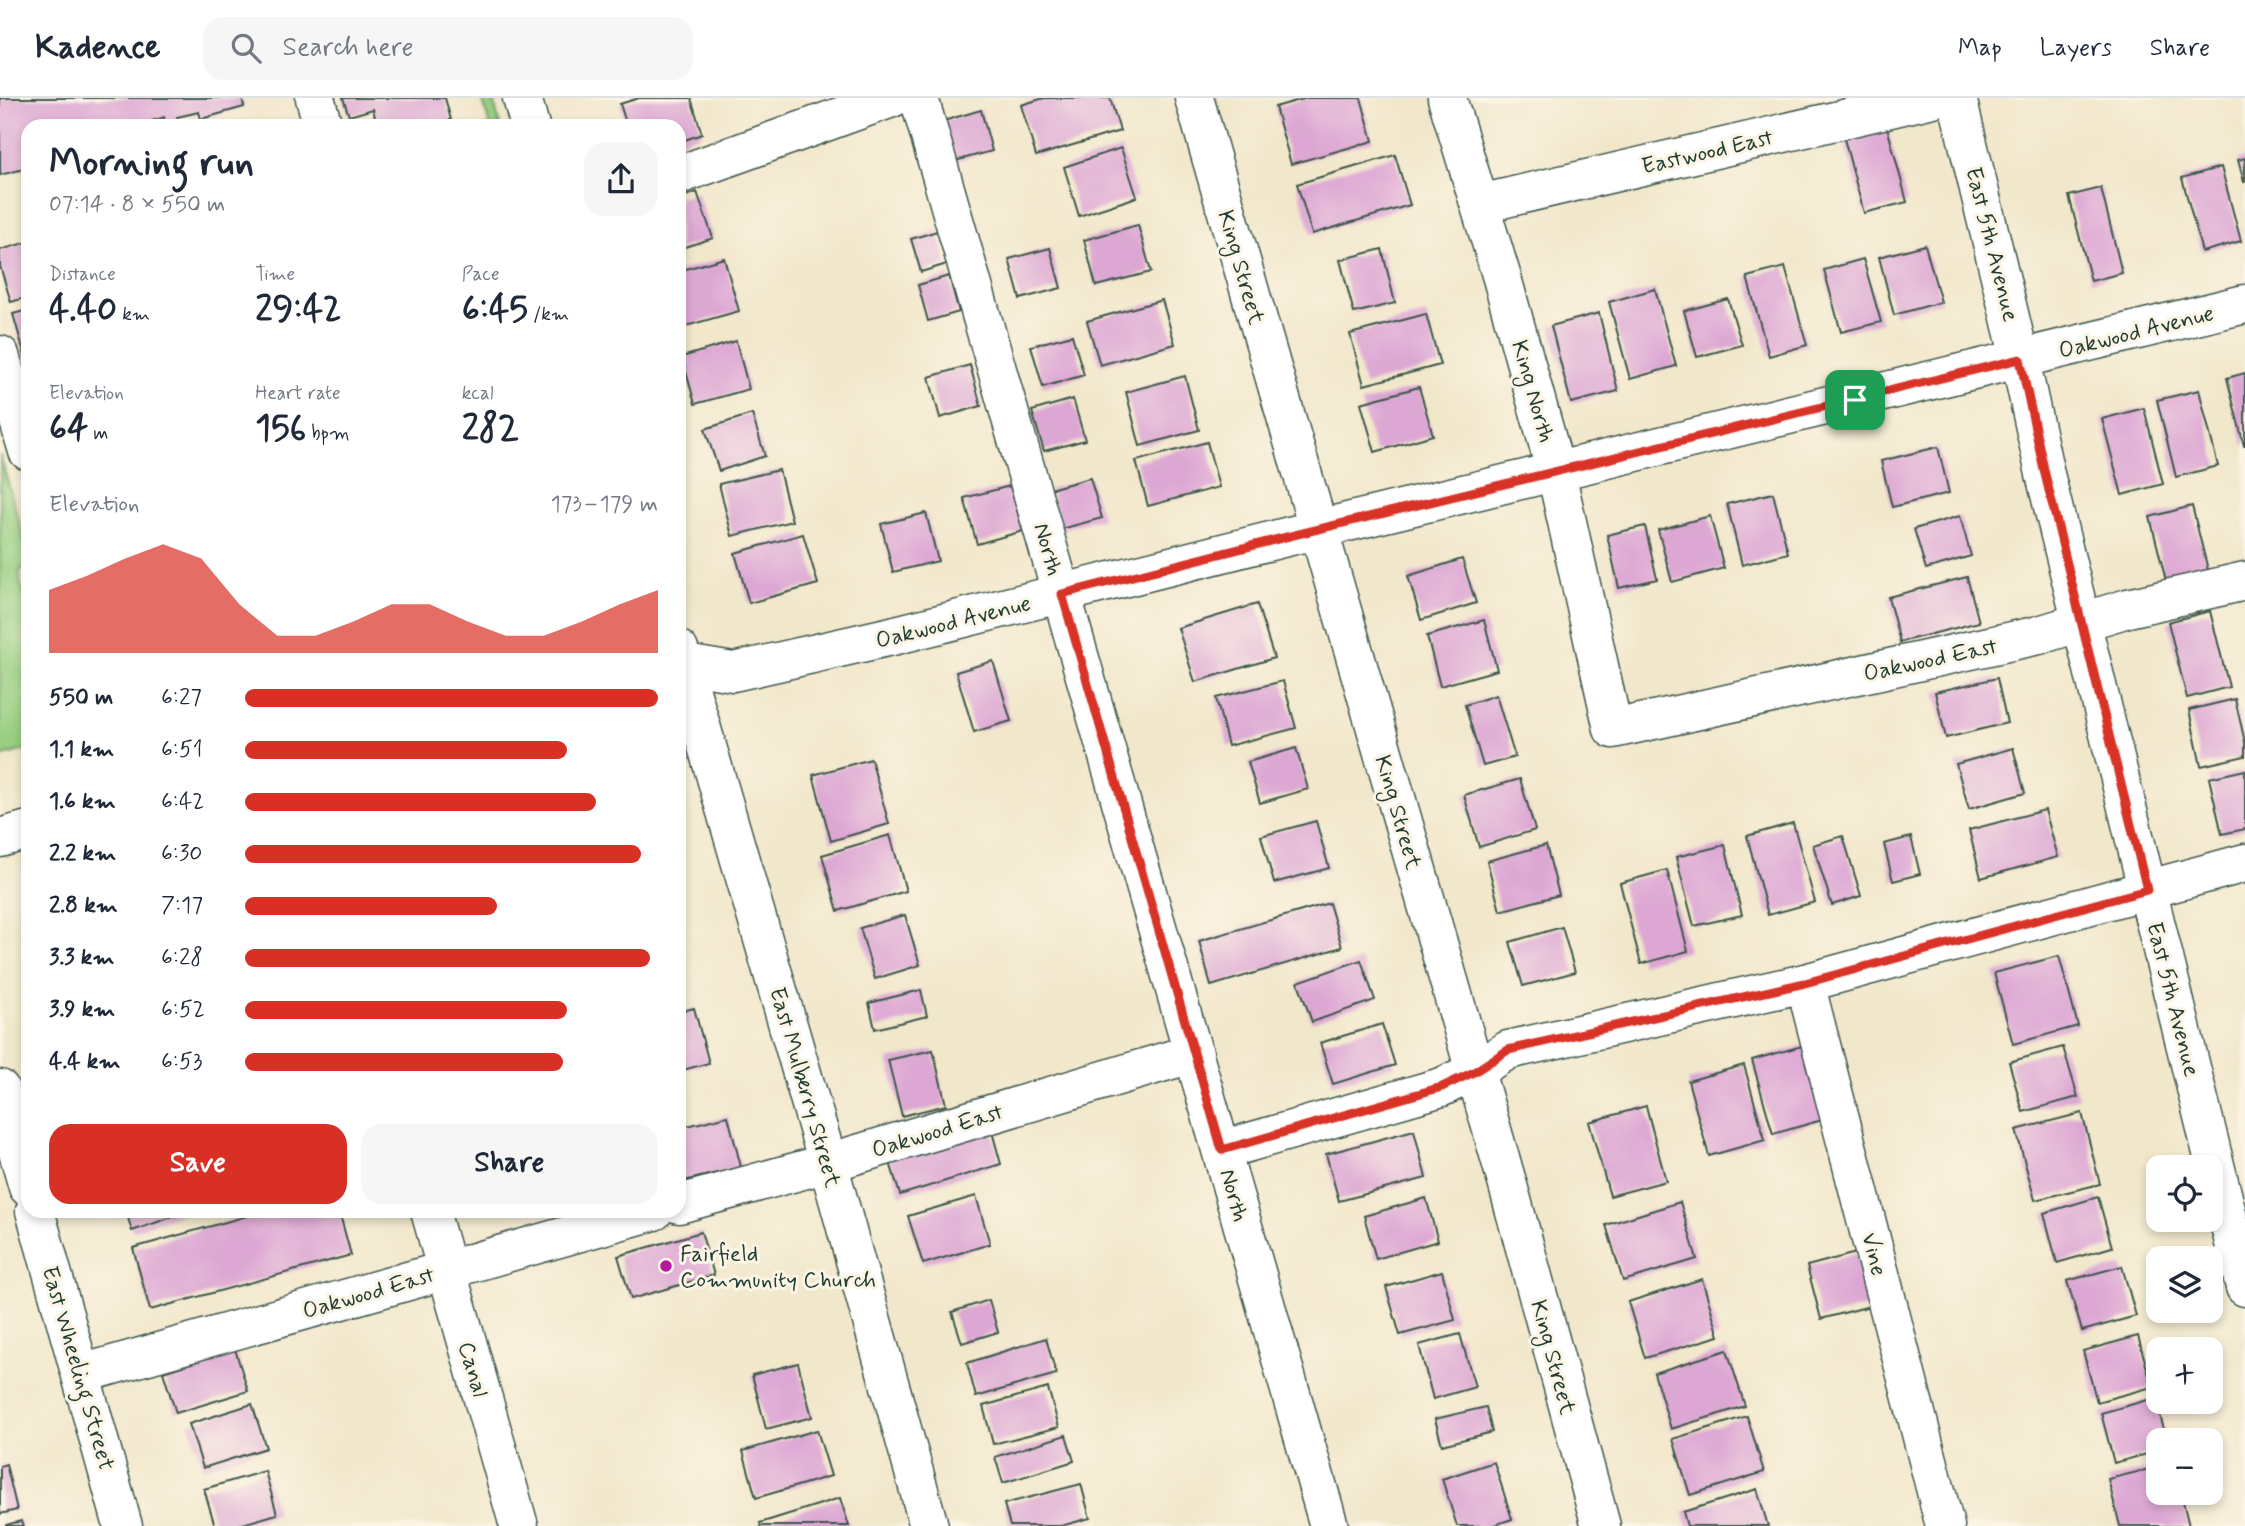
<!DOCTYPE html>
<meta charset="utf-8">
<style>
:root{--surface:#fff;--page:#f6f6f7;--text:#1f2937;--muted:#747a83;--line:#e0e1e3;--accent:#d93025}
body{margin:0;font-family:Mynerve,sans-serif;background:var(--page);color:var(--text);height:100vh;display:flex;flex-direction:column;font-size:26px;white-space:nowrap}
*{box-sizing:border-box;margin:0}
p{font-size:23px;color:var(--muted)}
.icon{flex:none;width:38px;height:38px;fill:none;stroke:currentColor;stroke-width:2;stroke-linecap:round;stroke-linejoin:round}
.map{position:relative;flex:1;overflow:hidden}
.drawer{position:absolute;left:21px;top:21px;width:665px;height:1099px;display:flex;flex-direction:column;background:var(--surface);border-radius:21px;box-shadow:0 4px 10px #0003}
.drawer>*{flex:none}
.fabs{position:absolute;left:2146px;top:1057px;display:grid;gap:14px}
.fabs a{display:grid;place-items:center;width:77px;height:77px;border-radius:14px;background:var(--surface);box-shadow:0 4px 10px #0003;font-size:35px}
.pin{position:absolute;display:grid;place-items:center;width:60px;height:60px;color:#fff;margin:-30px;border-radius:14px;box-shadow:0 4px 10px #0006}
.round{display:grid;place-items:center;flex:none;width:74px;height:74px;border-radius:21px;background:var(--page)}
.headline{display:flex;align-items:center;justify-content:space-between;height:119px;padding:0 28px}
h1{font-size:38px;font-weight:700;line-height:52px}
.metrics{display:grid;grid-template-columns:repeat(3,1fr);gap:10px;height:119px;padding:7px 28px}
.metrics div{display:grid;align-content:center}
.metrics b{font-size:35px;font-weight:700}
.metrics small{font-size:19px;font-weight:400}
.metrics p{font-size:19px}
.chart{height:196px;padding:14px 28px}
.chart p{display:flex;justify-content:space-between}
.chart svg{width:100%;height:126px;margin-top:7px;fill:var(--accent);opacity:.7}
.button{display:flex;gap:14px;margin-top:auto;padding:14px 28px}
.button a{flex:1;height:80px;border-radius:21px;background:var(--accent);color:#fff;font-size:28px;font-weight:700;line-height:80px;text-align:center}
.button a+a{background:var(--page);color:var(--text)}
ul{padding:0 28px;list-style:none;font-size:23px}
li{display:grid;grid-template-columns:112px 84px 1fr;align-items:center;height:52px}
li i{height:18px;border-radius:9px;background:var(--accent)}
header{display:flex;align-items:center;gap:42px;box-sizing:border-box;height:98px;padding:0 35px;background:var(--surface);border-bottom:2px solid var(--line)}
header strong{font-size:33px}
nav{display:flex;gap:38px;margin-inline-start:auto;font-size:24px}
.search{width:490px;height:63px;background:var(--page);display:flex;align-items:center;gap:18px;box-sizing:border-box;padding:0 24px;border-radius:21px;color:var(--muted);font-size:26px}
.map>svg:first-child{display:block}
</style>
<header>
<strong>Kadence</strong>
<div class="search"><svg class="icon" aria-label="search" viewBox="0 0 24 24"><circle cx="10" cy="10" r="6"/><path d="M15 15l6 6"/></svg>Search here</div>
<nav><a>Map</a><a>Layers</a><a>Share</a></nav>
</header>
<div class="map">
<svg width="2245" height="1428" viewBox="0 0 2245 1428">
<rect width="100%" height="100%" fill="#fcf5e5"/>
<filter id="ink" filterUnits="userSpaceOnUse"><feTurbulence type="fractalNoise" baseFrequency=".0143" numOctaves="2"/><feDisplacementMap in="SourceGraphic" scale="14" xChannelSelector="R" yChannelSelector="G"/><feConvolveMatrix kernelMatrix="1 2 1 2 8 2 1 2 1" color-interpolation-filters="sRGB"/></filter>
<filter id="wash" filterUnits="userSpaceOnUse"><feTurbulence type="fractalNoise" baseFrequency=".00686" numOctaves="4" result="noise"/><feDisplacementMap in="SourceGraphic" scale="28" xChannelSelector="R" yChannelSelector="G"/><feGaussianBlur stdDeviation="1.57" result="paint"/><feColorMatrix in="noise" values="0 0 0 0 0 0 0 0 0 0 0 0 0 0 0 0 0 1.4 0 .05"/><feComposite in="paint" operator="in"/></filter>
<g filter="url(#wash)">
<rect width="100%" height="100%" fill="#f1e7cb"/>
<g fill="#98cf81" stroke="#5c865a" stroke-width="2">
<path d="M482,0H493L500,28H490Z"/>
<path d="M0,357L28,455V465L20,473V483L28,512V651L0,659Z"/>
</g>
<g id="blocks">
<g fill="#dda7d4">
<path d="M0,0H242L244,9L201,21L199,14L177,19L179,25L170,28H166L164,19L137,28H28V70L0,77Z"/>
<path d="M343,0H445L451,22L444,25L445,28H362L376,23L373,11L349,18Z"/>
<path d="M639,0H691L702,36L679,44V28H627L620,6Z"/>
<path d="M1044,0H1110L1120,33L1036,58L1021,7Z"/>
<path d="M1307,0H1361L1373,43L1291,66L1275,9Z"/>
<path d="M981,12L992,53L951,64L940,24Z"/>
<path d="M1886,25L1907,104L1864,115L1843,37Z"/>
<path d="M1121,50L1137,99L1079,118L1064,69Z"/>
<path d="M1395,57L1410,107L1312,136L1297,86Z"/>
<path d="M2245,60V84H2244L2238,62Z"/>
<path d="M2221,69L2241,143L2202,154L2182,80Z"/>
<path d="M2101,90L2122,175L2091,183L2069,98Z"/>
<path d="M697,94L713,140L679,151V100Z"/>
<path d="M1138,127L1151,174L1096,188L1084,142Z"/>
<path d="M937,133L947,166L921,174L911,141Z"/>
<path d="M28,144V199L11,204L0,168V152Z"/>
<path d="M1925,147L1941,204L1894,217L1879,159Z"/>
<path d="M1050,150L1061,190L1020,201L1009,161Z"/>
<path d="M1382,151L1395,205L1354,215L1340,162Z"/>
<path d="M724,160L739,213L679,230V173Z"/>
<path d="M1863,161L1881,224L1841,234L1824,172Z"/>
<path d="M1785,169L1807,247L1769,258L1747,179Z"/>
<path d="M949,178L959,214L928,223L918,187Z"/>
<path d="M1655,191L1676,268L1630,281L1609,204Z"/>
<path d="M1728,201L1742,247L1697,259L1684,213Z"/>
<path d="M1162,202L1175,246L1100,267L1087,223Z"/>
<path d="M28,212V265H27L13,216Z"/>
<path d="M1599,215L1618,293L1571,305L1551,228Z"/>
<path d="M1426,216L1440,267L1364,287L1350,236Z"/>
<path d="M1072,237L1084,277L1043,289L1031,248Z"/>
<path d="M736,243L749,291L695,306L682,259Z"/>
<path d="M970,267L981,308L940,320L929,279Z"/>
<path d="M2245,275V348H2244L2227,280Z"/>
<path d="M1185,278L1199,332L1140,348L1126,294Z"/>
<path d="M1419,289L1433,337L1375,354L1361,305Z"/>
<path d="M2199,292L2218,368L2176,379L2157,302Z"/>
<path d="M1073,301L1085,342L1044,353L1032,313Z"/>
<path d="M2144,310L2163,386L2122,397L2102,321Z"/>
<path d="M752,316L765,358L719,373L705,331Z"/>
<path d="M1207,344L1219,389L1148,408L1136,363Z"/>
<path d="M1938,349L1949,395L1892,409L1881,363Z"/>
<path d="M779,372L792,423L732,438L719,386Z"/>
<path d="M1090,380L1102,420L1061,431L1050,391Z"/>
<path d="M1010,388L1023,433L977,446L964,400Z"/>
<path d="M1773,395L1788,455L1742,467L1727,406Z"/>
<path d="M2192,408L2211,484L2169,495L2150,419Z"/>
<path d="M926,415L938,463L893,474L881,426Z"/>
<path d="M1710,418L1724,470L1672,484L1658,432Z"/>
<path d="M1960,418L1971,458L1926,471L1914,431Z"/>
<path d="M1645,428L1657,481L1619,490L1607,437Z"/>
<path d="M803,436L818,486L749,505L735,455Z"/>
<path d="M1462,461L1476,505L1421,522L1408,478Z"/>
<path d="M1967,479L1979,524L1900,544L1888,499Z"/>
<path d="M1257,506L1274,560L1195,584L1178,530Z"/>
<path d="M2210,513L2229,589L2187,600L2168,524Z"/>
<path d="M1484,522L1497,572L1440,588L1427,538Z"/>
<path d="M993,563L1011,623L974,634L956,574Z"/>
<path d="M1997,580L2007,625L1946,640L1935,594Z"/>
<path d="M1283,583L1296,630L1228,648L1216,600Z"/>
<path d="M1496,597L1515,659L1483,668L1465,607Z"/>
<path d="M2235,601L2245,644V658L2201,668L2189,612Z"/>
<path d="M1296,650L1308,691L1260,705L1248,664Z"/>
<path d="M2013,650L2025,695L1969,711L1956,666Z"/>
<path d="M871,661L889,726L831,743L813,677Z"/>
<path d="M2245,672V731L2222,736L2209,680Z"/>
<path d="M1520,681L1535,732L1479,749L1464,697Z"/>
<path d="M2045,712L2058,759L1981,780L1969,732Z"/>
<path d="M1316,723L1329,770L1274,785L1261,738Z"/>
<path d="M1793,725L1815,804L1768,817L1747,738Z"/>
<path d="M890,737L906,793L838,813L822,757Z"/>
<path d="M1843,738L1861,798L1832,807L1813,747Z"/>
<path d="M1911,739L1920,776L1893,783L1884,746Z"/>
<path d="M1546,747L1559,797L1500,813L1487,763Z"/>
<path d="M1725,747L1742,817L1694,828L1676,759Z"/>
<path d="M1667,772L1688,853L1641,866L1620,785Z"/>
<path d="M1329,805L1342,849L1211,888L1199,843Z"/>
<path d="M905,817L920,867L875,881L860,830Z"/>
<path d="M1562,829L1575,874L1523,888L1510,844Z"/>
<path d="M2059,858L2078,928L2013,946L1994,875Z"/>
<path d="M1361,862L1375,902L1312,924L1298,884Z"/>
<path d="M921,892L927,918L875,931L869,905Z"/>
<path d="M694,910L709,965L679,973V914Z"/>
<path d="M1382,926L1395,967L1333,986L1320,945Z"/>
<path d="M1809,946L1829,1020L1773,1036L1752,962Z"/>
<path d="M2063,949L2078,999L2023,1014L2009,964Z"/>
<path d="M933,952L946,1007L902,1018L888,962Z"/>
<path d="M1744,967L1765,1042L1709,1058L1688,983Z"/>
<path d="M1646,1008L1666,1083L1610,1098L1589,1024Z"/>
<path d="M2082,1015L2100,1086L2035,1102L2016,1032Z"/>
<path d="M728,1018L741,1069L684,1083L679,1064V1030Z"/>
<path d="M991,1030L1001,1066L900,1097L889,1061Z"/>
<path d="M1414,1032L1426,1080L1339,1103L1326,1056Z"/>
<path d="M976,1098L990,1146L923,1166L908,1118Z"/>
<path d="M2098,1099L2112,1149L2057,1165L2044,1115Z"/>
<path d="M1426,1100L1438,1143L1376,1161L1364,1118Z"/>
<path d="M1680,1104L1697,1161L1623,1183L1606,1127Z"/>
<path d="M126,1113H180L181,1116L132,1133Z"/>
<path d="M265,1113H339L351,1157L150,1212L133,1150Z"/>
<path d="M701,1134L714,1177L631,1201L618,1158Z"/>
<path d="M1856,1155L1870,1208L1821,1221L1807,1168Z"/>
<path d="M2122,1168L2136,1218L2082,1233L2067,1183Z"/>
<path d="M1442,1173L1455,1222L1400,1237L1386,1189Z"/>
<path d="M1702,1181L1719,1238L1645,1260L1628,1204Z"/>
<path d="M989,1202L998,1234L962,1245L952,1214Z"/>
<path d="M1460,1236L1475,1289L1433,1301L1419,1247Z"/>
<path d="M2138,1238L2152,1289L2097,1304L2083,1253Z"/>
<path d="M1046,1240L1056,1276L976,1299L967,1265Z"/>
<path d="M235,1251L248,1293L176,1315L163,1274Z"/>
<path d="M1727,1252L1745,1308L1671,1331L1654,1275Z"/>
<path d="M798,1265L812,1319L766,1331L752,1277Z"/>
<path d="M1048,1290L1059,1329L993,1346L983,1308Z"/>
<path d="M2155,1300L2167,1342H2158V1353L2114,1365L2101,1315Z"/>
<path d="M252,1306L266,1350L203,1370L189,1326Z"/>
<path d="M1486,1309L1492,1334L1442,1347L1435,1321Z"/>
<path d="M1747,1318L1764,1374L1690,1397L1673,1341Z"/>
<path d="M817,1332L831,1378L756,1400L743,1353Z"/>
<path d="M1066,1337L1074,1363L1003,1385L995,1359Z"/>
<path d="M1494,1364L1512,1421L1491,1428H1457L1442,1381Z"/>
<path d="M6,1366L17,1412L0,1416V1368Z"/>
<path d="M2158,1369V1395H2181L2189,1428H2120L2108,1381Z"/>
<path d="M265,1373L277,1416L236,1428H215L204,1391Z"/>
<path d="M1081,1386L1090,1420L1061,1428H1010L1004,1406Z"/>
<path d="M1757,1391L1768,1428H1687L1683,1414Z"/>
<path d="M840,1400L849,1428H761L760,1425Z"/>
<path d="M21,1423L23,1428H6V1427Z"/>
</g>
</g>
</g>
<g filter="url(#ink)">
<use href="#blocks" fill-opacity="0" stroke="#3e564b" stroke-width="2"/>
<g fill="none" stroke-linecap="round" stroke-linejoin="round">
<g stroke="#3e564b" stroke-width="41">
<g id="minor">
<path d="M315,0L323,28"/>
<path d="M522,0L530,28"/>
<path d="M919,0L1329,1428"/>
<path d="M1194,0L1507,1084L1601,1428"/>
<path d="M1447,0L1502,180L1556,374L1613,631L2039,537L2128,510L2245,483"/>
<path d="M1957,0L2020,261L2045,376L2245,1189"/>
<path d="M679,77L892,0"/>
<path d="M1480,106L1933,0"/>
<path d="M0,257L10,293"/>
<path d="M0,296L10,293L28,353"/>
<path d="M679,552L828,1065L929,1428"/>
<path d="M679,565L733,574L892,538L1290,438L2245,206"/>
<path d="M0,740L28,732"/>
<path d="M1805,885L1945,1428"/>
<path d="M0,991L28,1089"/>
<path d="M1222,1052L1442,989L1473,974L1508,952L1805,885L2245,765"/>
<path d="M679,1106L828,1065L1194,955"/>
<path d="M35,1113L123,1428"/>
<path d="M430,1113L519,1428"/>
<path d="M81,1276L654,1113"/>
</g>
</g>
<use href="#minor" stroke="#fff" stroke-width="38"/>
</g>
</g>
<g fill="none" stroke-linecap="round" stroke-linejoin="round" filter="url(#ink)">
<g stroke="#fff" stroke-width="14">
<path id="route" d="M2020,261L2045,376L2147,792L1805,885L1508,952L1474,974L1442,989L1222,1052L1062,496L1290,438Z"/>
</g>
<use href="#route" stroke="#d93025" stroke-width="9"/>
</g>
<circle fill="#b5179e" stroke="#fcf5e5" stroke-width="2.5" cx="666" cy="1168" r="7"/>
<g text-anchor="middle" stroke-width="6" stroke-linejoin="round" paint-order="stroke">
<g font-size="23" fill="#1f3d34" stroke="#fcf5e5">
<text transform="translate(1707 53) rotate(-13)" y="8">Eastwood East</text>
<text transform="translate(1993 146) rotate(76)" y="8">East 5th Avenue</text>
<text transform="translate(1242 169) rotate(74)" y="8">King Street</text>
<text transform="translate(2136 233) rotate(-14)" y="8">Oakwood Avenue</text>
<text transform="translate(1534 293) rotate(74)" y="8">King North</text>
<text transform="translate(1049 451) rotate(74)" y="8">North</text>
<text transform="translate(953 523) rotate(-14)" y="8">Oakwood Avenue</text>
<text transform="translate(1930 561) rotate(-12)" y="8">Oakwood East</text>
<text transform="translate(1399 714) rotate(74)" y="8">King Street</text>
<text transform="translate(2174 901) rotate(76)" y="8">East 5th Avenue</text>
<text transform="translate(806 989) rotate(74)" y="8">East Mulberry Street</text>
<text transform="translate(937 1032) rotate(-17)" y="8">Oakwood East</text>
<text transform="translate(1235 1097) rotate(74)" y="8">North</text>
<text transform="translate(1875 1156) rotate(76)" y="8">Vine</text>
<text transform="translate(368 1194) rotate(-16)" y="8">Oakwood East</text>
<text transform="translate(1554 1259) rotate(75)" y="8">King Street</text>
<text transform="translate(79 1270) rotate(74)" y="8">East Wheeling Street</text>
<text transform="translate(474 1271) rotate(74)" y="8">Canal</text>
</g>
<g font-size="23" fill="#1f3d34" stroke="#fcf5e5" text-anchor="start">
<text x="680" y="1163">Fairfield<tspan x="680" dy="26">Community Church</tspan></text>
</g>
</g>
</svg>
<div class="fabs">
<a><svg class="icon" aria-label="locate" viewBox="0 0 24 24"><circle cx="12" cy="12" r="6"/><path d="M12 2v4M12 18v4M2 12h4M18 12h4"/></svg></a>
<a><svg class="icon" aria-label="layers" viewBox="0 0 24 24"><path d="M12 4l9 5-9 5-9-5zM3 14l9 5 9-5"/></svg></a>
<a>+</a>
<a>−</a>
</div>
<div class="pin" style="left:1855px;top:302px;background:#1e9e55"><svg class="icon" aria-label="arrive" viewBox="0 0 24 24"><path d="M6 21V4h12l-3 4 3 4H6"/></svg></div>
<section class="drawer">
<div class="headline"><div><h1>Morning run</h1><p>07:14 · 8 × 550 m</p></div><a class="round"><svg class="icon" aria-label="share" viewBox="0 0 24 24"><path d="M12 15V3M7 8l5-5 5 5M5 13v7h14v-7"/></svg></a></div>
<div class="metrics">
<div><p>Distance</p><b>4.40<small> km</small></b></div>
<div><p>Time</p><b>29:42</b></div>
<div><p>Pace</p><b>6:45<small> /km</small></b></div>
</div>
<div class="metrics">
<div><p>Elevation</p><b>64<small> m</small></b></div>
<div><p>Heart rate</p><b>156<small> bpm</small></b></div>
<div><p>kcal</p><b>282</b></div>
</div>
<div class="chart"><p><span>Elevation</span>173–179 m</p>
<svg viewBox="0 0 160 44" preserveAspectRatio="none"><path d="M0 44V22L10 17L20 11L30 6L40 11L50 27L60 38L70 38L80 33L90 27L100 27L110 33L120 38L130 38L140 33L150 27L160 22V44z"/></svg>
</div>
<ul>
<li><b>550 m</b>6:27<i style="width:100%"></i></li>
<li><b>1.1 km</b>6:51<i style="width:78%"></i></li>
<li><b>1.6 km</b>6:42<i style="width:85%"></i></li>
<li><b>2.2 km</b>6:30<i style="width:96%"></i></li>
<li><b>2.8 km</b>7:17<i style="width:61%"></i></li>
<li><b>3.3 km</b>6:28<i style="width:98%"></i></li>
<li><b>3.9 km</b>6:52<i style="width:78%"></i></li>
<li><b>4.4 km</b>6:53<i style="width:77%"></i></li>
</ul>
<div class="button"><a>Save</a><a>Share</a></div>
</section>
</div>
